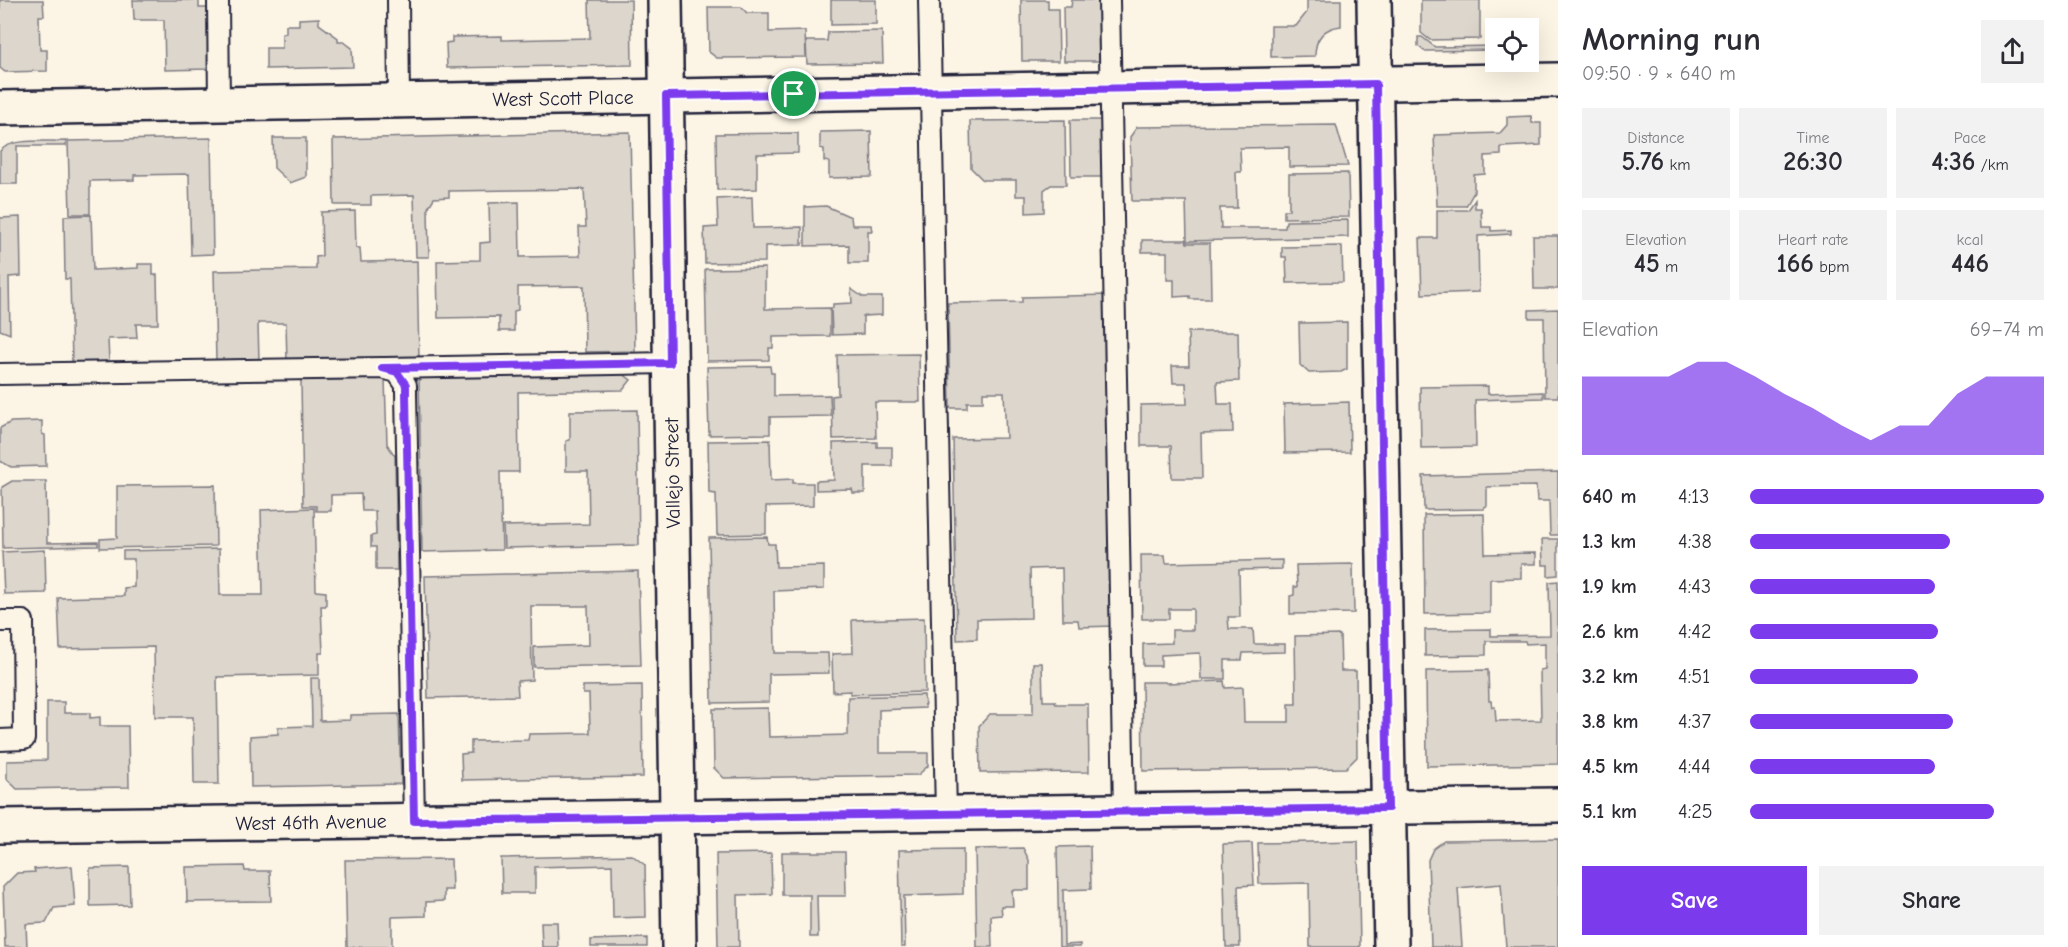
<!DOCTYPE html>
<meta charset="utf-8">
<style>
:root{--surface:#fff;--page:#f2f2f3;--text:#2b2b33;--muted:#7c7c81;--accent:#7c3aed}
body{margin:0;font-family:"Comic Neue",sans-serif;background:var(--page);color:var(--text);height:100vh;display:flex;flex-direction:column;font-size:22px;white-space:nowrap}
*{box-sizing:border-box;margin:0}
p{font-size:20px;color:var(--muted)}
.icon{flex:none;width:33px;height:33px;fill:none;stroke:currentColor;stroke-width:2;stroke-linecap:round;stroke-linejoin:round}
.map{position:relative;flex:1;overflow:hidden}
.side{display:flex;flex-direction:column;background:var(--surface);width:510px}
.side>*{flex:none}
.buttons{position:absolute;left:1485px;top:18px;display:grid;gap:12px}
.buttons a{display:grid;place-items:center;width:54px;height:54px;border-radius:0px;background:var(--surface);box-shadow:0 6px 24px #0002;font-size:30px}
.pin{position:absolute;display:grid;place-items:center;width:51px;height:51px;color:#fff;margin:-26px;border:3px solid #fff;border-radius:50%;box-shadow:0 2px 6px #0007}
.round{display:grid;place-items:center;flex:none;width:63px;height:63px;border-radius:0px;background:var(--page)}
.head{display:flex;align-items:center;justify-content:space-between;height:102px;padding:0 24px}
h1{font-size:33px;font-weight:700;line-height:45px}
.metrics{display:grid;grid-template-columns:repeat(3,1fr);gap:9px;height:102px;padding:6px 24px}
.metrics div{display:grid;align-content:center;border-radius:0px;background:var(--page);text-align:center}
.metrics b{font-size:26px;font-weight:700}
.metrics small{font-size:16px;font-weight:400}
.metrics p{font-size:16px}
.chart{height:168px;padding:12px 24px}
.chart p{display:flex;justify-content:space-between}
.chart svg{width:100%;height:108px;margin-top:6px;fill:var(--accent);opacity:.7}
.button{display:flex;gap:12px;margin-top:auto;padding:12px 24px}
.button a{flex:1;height:69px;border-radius:0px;background:var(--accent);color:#fff;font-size:24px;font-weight:700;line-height:69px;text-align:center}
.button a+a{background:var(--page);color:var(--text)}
ul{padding:0 24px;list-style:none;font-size:20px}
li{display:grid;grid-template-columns:96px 72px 1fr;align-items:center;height:45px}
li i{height:15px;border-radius:8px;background:var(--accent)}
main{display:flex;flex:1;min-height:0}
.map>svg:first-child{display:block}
</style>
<main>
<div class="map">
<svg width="1558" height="947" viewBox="0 0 1558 947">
<rect width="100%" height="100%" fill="#fcf5e5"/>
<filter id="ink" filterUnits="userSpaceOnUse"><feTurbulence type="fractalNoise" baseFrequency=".0167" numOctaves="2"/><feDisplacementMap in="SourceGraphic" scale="12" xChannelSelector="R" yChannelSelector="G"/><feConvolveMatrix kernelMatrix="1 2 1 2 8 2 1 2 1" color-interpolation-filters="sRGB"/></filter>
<g filter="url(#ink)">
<g fill="#dcd6cc" stroke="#7f7c84" stroke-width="1.5">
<path d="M0,0H43L44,16H39L40,50H47V71L5,72L0,68Z"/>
<path d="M133,0H199V8H208L209,69L165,70L164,20H134Z"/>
<path d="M589,0H631L632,65L447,68L446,43L452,42V37L502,36V40L590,38Z"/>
<path d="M831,0H876V24L831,25Z"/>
<path d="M1021,0H1048V9H1058L1059,61H1022Z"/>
<path d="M1072,0H1106L1107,61H1064L1063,7H1071Z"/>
<path d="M1307,0H1341V26C1323,28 1315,39 1315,56L1271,57V26H1296L1307,12Z"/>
<path d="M1421,0H1480V39L1430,40L1421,33Z"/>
<path d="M708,7H741L747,13H769V32L805,31L806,57L717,58L709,52Z"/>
<path d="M319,18V24L338,38V42H344L352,48L353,67L266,69V48H282V34L286,33V25H299V19Z"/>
<path d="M882,31L883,63L807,64L806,41H827L828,32Z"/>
<path d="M1418,37H1422L1435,47L1495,46V50L1424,51L1418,46Z"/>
<path d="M1531,116L1532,123H1541V145L1501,147V155L1485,156V174L1474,175V192L1466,206H1437L1434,135L1500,133L1507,125V117Z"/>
<path d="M1065,120L1066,185H1051L1044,190V212L1026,213V196H1016V180H983L971,168L970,121Z"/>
<path d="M1070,120H1102L1103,177H1071Z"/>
<path d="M1336,125L1348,166L1289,167V147L1240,148L1241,172H1236L1237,208H1220L1221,228H1285L1286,221L1348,220V237L1187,241L1186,201H1132L1130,137L1137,127Z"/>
<path d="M871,131L872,177L829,178V162L824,161V149L820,148V132Z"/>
<path d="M630,132L635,351L585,352L584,286L518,287V310L514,311V331H499V317L438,318L437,261L480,260V243L490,242L489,203L519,202L520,257L580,256L579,227H586L584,189L449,191V197L434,198L428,208L429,257H416L414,195L371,196V205H334L333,139Z"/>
<path d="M798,133V153L757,154V189L717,190L716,134Z"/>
<path d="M211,138L213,254L191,255L189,174L134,175V180L90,181V214H70L68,141Z"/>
<path d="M273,138H306V177L290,183L274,168Z"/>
<path d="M66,141V146H17V184H0V151C12,137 48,142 66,141Z"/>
<path d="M1348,173L1349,217L1284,218V210H1289V174Z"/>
<path d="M752,197L753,228L802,227V245L765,246V262L705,263L704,228L718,227L717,199Z"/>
<path d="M1475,200V208H1481L1482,227H1491V231L1511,230V234L1478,236L1479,292L1422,294L1420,238H1437V210H1468Z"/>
<path d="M826,206L851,217L852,225H871L872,231H868V263H849V245L805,246V207Z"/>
<path d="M355,211L356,248H360L361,262L417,261L419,359L287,363L286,323H258L259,361L216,362L214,271L316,269V257L322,256L321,212Z"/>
<path d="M91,215L93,270L138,268V264H153V275H157L158,324H136L137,338L108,339L109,362L72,364L70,279H65L64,216Z"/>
<path d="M20,217L21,276L9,277L10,334L0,330V218Z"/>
<path d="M1533,236H1558V289H1534Z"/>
<path d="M1142,240H1186L1187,243H1210L1211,299H1190V296L1174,297V280H1167V252H1142Z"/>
<path d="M1342,246L1343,282L1287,283L1286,257H1282V247Z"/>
<path d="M765,268V309L830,308V336L773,337V348H769V360L707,361L705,269Z"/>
<path d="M851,289L863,297H882V315L863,316V334L832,335L831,308H833V304L852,303Z"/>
<path d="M1108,295L1115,626L1079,627L1078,620H1063L1062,568L1030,569L1031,618L977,619V639L957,640L953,439L1006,438L1004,392H983V402H967V408H950L948,303L1022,302V297Z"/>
<path d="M1558,309V397H1545L1544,318H1529V310Z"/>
<path d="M1347,322V369L1341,372L1309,373L1300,365L1299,323Z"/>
<path d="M1188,332H1238L1239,381L1217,382L1218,404H1232L1233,432L1201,433L1202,478H1172L1171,446H1141V405L1187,404L1186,383H1173L1172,366H1189Z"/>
<path d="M919,354L920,402H875L876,438L833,439L832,396L838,395L837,355Z"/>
<path d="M770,366L771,373H774V396L830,395L831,416L770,417V434L709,435L707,367Z"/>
<path d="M623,374L631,380L623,390L518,392L519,472H500L502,550L422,552L419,377Z"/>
<path d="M385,379L387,444L395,456L397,570H376V547H371V536L376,535L375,511H362L361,494L331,495V511H316V506H303L301,380Z"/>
<path d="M1488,386V394L1543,392V398L1475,400L1476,447L1421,448L1420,387Z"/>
<path d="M1349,402L1350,452L1285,453L1284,404Z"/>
<path d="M637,410L639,545L504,548L503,526L589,524L588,471H566V441L570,440V411Z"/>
<path d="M42,421V434L45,435L46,466L11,467L0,461V428L11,422Z"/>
<path d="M770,440L771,480L793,479V483H813V506L766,507V534L717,535L716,494L709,493L708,441Z"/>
<path d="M877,442V447H892V466H865V493H853L852,489L816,490V481L834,480L833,443Z"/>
<path d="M1558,472V535H1550L1549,501H1537L1536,486L1487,487V506L1484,507V509L1424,510L1423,476Z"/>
<path d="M12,481H46L47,543L98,542V546L3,548L2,487Z"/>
<path d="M215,485L216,546L100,548V539L117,538V486Z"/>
<path d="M314,508L316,591L326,592V606H321L323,653H319V675L217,677L219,784H194L193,717H155L154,647L60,649L58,598L124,596V588L134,587V559H123V551L219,549L220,595H263L261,510Z"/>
<path d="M1484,514L1485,554L1536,553V564H1521V578L1490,579V613L1425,614L1424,515Z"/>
<path d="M767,537L768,544H775L776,567L824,566V589L774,591L775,653H828L829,673L769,674V702L712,703L709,538Z"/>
<path d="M1542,539H1558V575L1548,576V565H1543Z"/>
<path d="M45,550L46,593L4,594L2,552Z"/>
<path d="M1141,555H1165L1166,563L1282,560V569L1239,570L1240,617H1228L1229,629H1253L1254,644H1285V652L1243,653L1242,660H1225V679H1201L1200,653L1161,655V666H1143V644L1172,643V630H1193V609H1169V619H1142Z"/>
<path d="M1353,564L1354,613L1290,614V596L1294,595V587H1297L1296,565Z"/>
<path d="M638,571L641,665L534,667V647L589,645L588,606H531L532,680L517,681L518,696L428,698L425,576Z"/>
<path d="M1558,581V764L1427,766L1426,671L1488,670L1489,701H1491L1492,707H1495L1496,721L1541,720L1540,670L1545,669V643L1526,644L1525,641H1486V655L1425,656V630L1491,629V636L1550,635L1549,582Z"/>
<path d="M924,618L925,692L850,694V691L833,692L832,654L853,653L852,620Z"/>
<path d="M1340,635L1341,671H1356L1357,757L1346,768L1143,771L1142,682H1165L1166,683L1224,681L1225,688L1243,687L1244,722H1289V704H1296L1295,636Z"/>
<path d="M1033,663H1042L1043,701H1055L1056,704H1088L1089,772L980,773L979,726L990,714H1033Z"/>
<path d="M311,678H319L320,721L350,720V715L399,714L401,784L251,787L250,736L278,734V727L312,726Z"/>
<path d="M642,685L643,777L462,780L461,754L471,753V741L528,740L529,734L590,733L589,694H583V686Z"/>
<path d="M924,695L925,708L879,710V753H928V766L918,775L724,778L714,768L713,709L768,708L769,737L848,735V697Z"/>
<path d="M47,702H64V713H90V718L100,717V726H128L129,787L17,789L7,779V761L47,760Z"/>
<path d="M1558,839V947H1506L1501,884L1458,888L1462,947H1431L1428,860L1433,849L1444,841Z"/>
<path d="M1358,841L1360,947H1310L1309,883L1259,884L1258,843Z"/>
<path d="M1252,843L1254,885L1238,886L1240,947H1226L1223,844Z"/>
<path d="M1090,846L1091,889L1063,890L1064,945L1080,944V947H1059L1057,847Z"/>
<path d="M1023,848L1029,860V890H1012L1013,906H1001L1002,915L991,916L992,947H977L975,849Z"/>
<path d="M963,849V894L904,896L905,947H901L899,850Z"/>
<path d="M782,852H845L846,896H817L818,937H810V895H782Z"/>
<path d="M771,853L772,894L738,895L739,947H718L716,854Z"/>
<path d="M632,855L645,865L646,917L613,918L612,865L535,867V893H502L501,858Z"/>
<path d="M451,859L452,890H444V901L426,902V916L392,917V947H347L345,860Z"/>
<path d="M72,866L75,906L54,908L46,923L26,924L27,947H5L3,887L17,873L35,872L34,869Z"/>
<path d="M244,866L245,871H270L271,901L187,902L186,867Z"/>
<path d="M129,867L130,905L90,906V868Z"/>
<path d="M541,922H557L558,947H542Z"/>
<path d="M647,938V947H591V940Z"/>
</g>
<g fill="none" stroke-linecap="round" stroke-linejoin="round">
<g stroke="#22223b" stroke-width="24">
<g id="service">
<path d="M218,0L219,104"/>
<path d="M398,0L399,101"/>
<path d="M929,0L946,814"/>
<path d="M1109,0L1124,811"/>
<path d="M385,368L670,363"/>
<path d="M0,374L382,368L397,372L406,385V393L414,821"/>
<path d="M0,621H23L24,739L0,740"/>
</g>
</g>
<g stroke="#22223b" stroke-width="38">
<g id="minor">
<path d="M665,0L679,947"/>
<path d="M1374,0L1391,947"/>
<path d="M0,108L1558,80"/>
</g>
</g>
<g stroke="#22223b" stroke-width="38">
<path id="tertiary" d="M0,826L1558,805"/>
</g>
<use href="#service" stroke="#fcf5e5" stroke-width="20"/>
<use href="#minor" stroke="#fcf5e5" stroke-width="33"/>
<use href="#tertiary" stroke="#fcf5e5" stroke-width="33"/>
</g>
</g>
<g fill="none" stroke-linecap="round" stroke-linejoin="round" filter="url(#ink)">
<g stroke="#fff" stroke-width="12">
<path id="route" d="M1376,84L1388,808L414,821L406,393V385L397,372L382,368L670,363L666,96Z"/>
</g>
<use href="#route" stroke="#7c3aed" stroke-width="8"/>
</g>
<g text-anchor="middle" stroke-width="4.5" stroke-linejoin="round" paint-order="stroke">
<g font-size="20" fill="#22223b" stroke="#fcf5e5">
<text transform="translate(563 98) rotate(-1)" y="7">West Scott Place</text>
<text transform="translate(672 473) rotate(-91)" y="7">Vallejo Street</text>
<text transform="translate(311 822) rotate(-1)" y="7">West 46th Avenue</text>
</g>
</g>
</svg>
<div class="buttons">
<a><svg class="icon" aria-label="locate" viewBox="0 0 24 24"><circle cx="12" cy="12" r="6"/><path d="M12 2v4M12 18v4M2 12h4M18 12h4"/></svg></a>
</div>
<div class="pin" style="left:794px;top:94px;background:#1e9e55"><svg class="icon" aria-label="arrive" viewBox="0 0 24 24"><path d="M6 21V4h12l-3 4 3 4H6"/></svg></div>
</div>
<section class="side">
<div class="head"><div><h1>Morning run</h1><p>09:50 · 9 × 640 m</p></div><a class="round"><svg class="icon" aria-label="share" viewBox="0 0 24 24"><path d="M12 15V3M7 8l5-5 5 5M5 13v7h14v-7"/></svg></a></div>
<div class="metrics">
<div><p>Distance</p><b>5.76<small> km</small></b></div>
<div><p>Time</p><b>26:30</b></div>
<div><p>Pace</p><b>4:36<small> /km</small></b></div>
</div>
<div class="metrics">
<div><p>Elevation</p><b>45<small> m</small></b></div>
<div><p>Heart rate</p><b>166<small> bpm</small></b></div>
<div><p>kcal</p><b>446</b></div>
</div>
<div class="chart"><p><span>Elevation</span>69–74 m</p>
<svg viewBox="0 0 160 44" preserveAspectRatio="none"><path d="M0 44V12L10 12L20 12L30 12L40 6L50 6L60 12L70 19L80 25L90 32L100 38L110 32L120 32L130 19L140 12L150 12L160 12V44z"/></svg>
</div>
<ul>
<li><b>640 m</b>4:13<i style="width:100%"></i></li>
<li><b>1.3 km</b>4:38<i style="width:68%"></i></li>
<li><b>1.9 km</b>4:43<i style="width:63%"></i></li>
<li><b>2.6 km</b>4:42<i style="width:64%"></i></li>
<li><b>3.2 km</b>4:51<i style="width:57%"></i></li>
<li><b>3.8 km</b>4:37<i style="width:69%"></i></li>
<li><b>4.5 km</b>4:44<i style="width:63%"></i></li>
<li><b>5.1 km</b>4:25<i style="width:83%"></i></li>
</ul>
<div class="button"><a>Save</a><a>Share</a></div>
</section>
</main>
